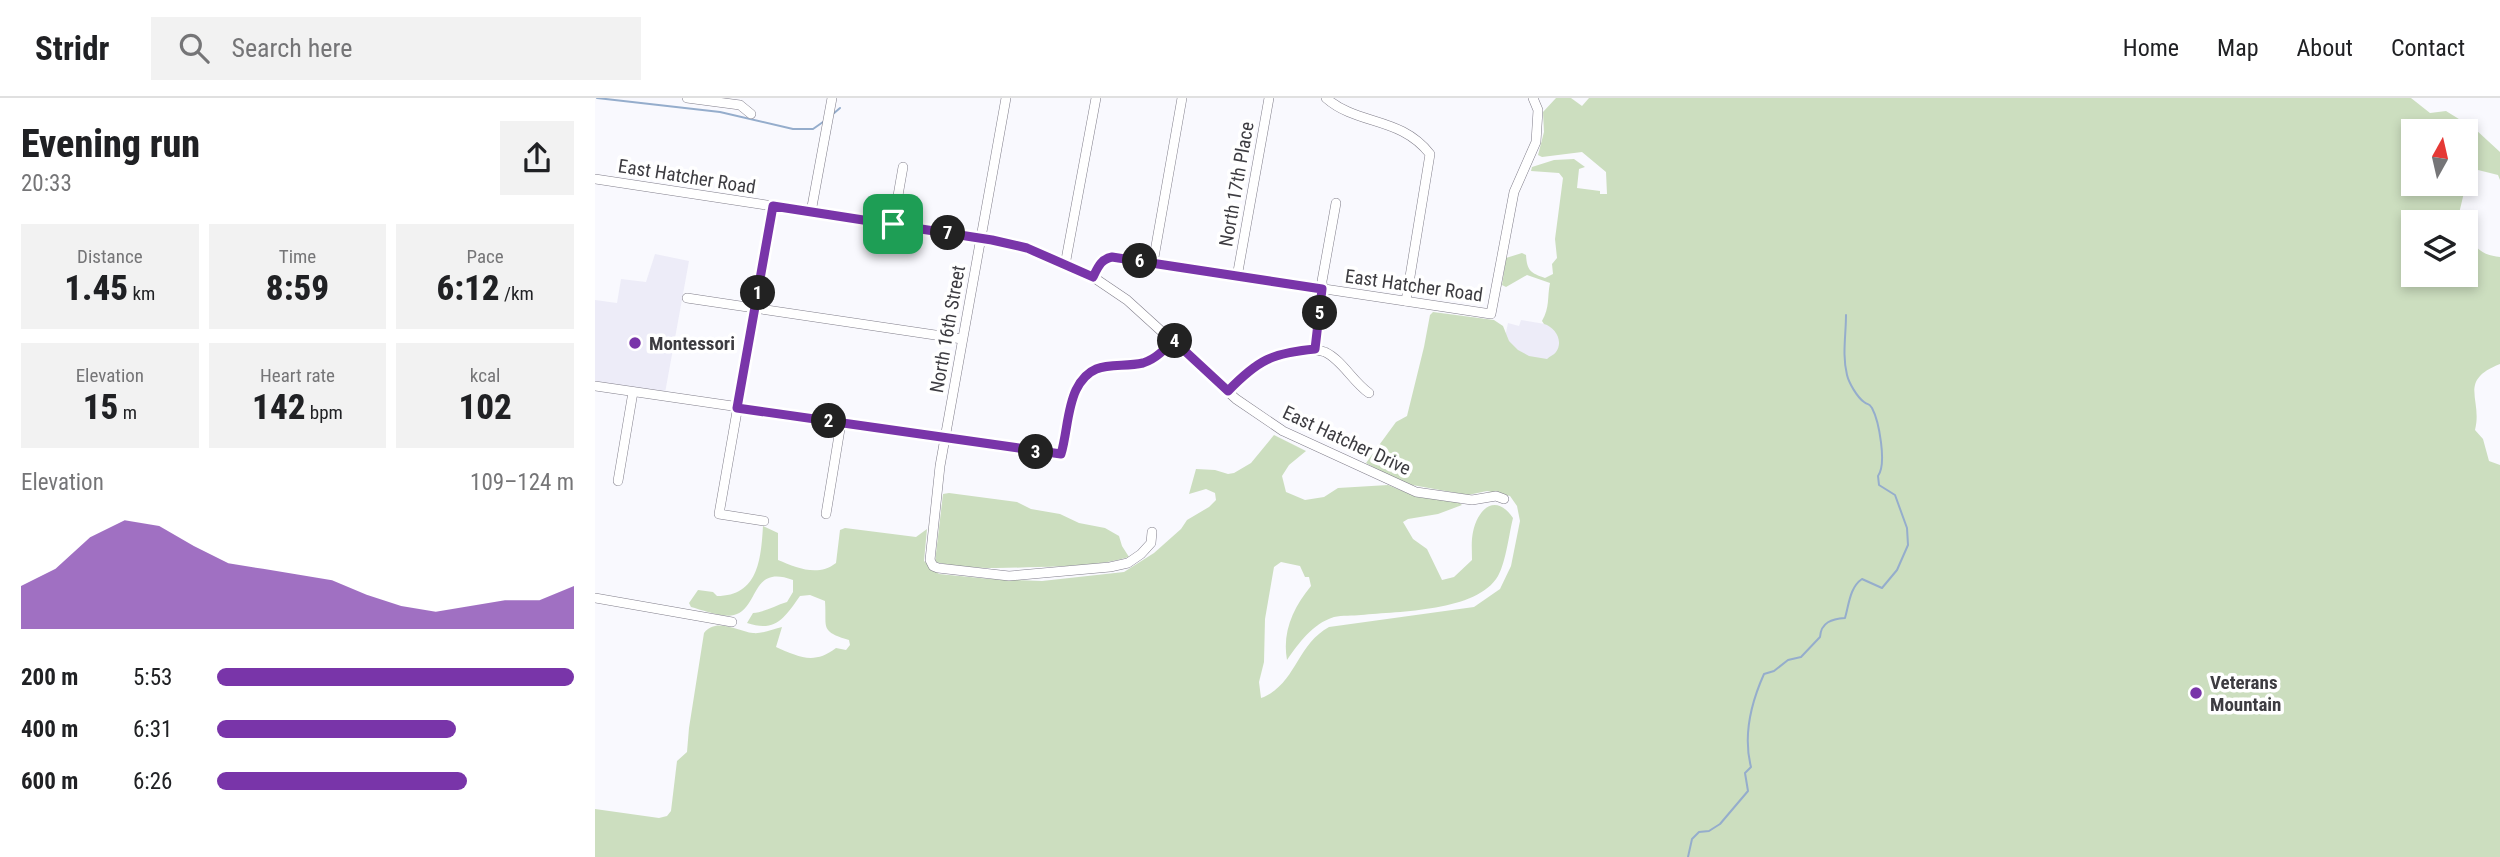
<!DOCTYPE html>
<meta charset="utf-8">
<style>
:root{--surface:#fff;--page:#f2f2f2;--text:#202124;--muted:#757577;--line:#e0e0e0;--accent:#7935a9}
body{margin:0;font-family:"Roboto Condensed",sans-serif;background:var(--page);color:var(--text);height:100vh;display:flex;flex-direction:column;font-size:26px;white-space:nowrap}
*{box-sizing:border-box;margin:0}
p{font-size:23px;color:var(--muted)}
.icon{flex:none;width:38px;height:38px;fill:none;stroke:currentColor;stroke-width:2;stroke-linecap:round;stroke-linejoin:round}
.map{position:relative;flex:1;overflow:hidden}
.panel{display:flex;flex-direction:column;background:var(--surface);width:595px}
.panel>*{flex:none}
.needle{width:46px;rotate:8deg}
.fabs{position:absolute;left:1806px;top:21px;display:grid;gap:14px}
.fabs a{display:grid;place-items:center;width:77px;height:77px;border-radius:0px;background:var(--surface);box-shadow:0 4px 10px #0003;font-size:35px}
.pin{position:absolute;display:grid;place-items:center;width:60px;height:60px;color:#fff;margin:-30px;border-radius:14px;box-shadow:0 4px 10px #0006}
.km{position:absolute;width:35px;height:35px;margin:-18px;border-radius:50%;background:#222;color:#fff;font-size:19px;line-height:35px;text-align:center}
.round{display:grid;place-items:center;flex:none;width:74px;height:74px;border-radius:0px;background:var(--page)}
.head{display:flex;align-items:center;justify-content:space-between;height:119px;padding:0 21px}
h1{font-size:38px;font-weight:800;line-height:52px}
.metrics{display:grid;grid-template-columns:repeat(3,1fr);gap:10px;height:119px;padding:7px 21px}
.metrics div{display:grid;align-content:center;border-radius:0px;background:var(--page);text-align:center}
.metrics b{font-size:35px;font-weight:800}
.metrics small{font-size:19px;font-weight:400}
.metrics p{font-size:19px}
.chart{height:196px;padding:14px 21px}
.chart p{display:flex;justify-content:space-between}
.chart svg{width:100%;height:126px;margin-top:7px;fill:var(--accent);opacity:.7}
ul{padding:0 21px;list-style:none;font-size:23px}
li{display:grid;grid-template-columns:112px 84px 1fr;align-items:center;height:52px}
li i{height:18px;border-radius:9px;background:var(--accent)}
header{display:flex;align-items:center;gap:42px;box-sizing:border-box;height:98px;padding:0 35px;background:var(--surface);border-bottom:2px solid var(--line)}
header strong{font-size:33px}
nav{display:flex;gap:38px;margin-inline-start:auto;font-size:24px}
.search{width:490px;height:63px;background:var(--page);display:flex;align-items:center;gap:18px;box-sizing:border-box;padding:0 24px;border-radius:0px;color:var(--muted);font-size:26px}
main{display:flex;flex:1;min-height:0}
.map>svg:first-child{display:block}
</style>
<header>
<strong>Stridr</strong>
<div class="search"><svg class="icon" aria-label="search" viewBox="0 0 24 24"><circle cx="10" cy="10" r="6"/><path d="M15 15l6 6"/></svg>Search here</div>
<nav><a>Home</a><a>Map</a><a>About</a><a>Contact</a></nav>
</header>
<main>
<section class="panel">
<div class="head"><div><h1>Evening run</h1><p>20:33</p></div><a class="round"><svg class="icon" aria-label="share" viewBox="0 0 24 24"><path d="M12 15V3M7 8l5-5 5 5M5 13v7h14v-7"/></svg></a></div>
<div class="metrics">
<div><p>Distance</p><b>1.45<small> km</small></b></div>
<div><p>Time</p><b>8:59</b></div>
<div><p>Pace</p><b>6:12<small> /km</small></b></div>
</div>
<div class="metrics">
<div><p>Elevation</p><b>15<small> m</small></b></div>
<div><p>Heart rate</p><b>142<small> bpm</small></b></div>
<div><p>kcal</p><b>102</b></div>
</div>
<div class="chart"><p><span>Elevation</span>109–124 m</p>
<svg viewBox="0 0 160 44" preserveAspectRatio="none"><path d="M0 44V29L10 23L20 12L30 6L40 8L50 15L60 21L70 23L80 25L90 27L100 32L110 36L120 38L130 36L140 34L150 34L160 29V44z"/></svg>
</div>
<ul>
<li><b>200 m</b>5:53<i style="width:100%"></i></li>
<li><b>400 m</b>6:31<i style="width:67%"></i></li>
<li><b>600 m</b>6:26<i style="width:70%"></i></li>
</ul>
</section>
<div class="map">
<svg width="1905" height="759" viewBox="0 0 1905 759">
<rect width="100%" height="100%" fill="#f9f9fe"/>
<g fill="#edecf8">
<path d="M60,156L94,163L70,295L0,284V202L22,205L26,181L51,184Z"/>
<path d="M926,222L974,230L967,267L906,258L913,225L924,228Z"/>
</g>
<g fill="#ccdebf">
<path d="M961,0H976L987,8L994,0H1816L1835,15L1851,13L1880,31L1905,54V82L1903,77L1875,70L1871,86V33H1818V86H1871L1862,124H1818V177H1871V137L1875,139C1882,153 1889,157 1905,159V266C1862,283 1888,301 1880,332L1888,341L1894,363L1905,367V759H0V711L64,720L72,718L76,713L82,663L92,654L94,630L109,535C121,519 142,533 158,535C167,536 178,531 187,529L181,549C204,559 219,567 241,550L251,552L255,547L254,542C224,533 232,530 230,503L215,497L205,498C190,519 181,535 152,525L158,515C170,514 179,508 192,504L198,494V482C155,466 165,510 139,517C128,520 107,512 96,509L94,505L103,492L118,494L122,498C163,498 166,462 168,428L183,435V462C202,470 223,479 241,465L245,432L250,430L321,439L332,431L329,463L344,476L395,481L447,483L529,474L559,455L586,431L592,422L614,409L621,402L620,395L611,391L594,396L601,371L620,372L633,376L639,375L656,365L679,337L711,353L694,367L687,378L691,394L710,402L729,399L743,390L793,387L822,399L861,402L867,407L843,416L813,421L808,424L818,441L832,451L847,482L859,479L877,462C877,453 876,443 878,434C883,410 901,395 918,420C914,436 911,464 903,478C882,514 804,513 766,517C758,518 747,517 739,519C717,526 704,545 692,562C687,534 698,510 716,488L714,479H710L705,468L686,464L679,469L670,521L669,564L664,584L666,600C701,587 701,547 734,529L879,509L905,491L916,468L925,423L922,408L915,398L892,393L873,397L806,385L771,365L801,324L812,318L829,249L835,217L838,214L899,222L908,228L914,243L923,252L934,258L952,261C955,258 959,257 961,254C969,243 960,229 949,226L947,223C955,209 952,200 955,185L932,177L911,189L907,187L911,160L927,155L931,157C932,173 936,175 950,180L958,176L957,166L962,160L960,141L968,80L964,75L936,73L937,69L959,62L979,61L990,69L984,71L982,90L1005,93V96H1012L1011,74L987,54L947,59L943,57L949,34L948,14Z"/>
<path d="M354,395L422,404L436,411L465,416L484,425L510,430L524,438L527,448L534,459C503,468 475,468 443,469C408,470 374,472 340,464L348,396Z"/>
</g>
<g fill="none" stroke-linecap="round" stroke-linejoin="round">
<g stroke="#95adcc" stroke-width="2">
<path d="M2,0L125,14L198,31H218L228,24"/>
<path d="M238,16L245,10"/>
<path d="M1093,759L1097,741L1104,734L1114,733L1125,726L1153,693L1150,675L1156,669C1148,638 1156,605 1169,576L1179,573L1193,562L1206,559L1225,539C1226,524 1237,521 1250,520C1254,506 1255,489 1267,481L1287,490L1302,472L1313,447L1312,430L1300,397L1284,387L1283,378C1292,366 1284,323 1277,310C1273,304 1274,308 1269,304C1262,299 1254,285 1252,277C1247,257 1251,237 1251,217"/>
</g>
<g stroke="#807e8a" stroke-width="10">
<g id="minor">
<path d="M92,0L145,7L156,16"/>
<path d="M411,0L345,368L335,462L338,468L343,470L414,478L515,469L533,465L546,456L556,445L557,434"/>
<path d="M731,0C763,28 805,18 835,56L811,203"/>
<path d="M0,81L370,137L432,150L498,179L532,202L641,301L688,333L821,394L877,402L901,398L909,401"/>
<path d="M216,114L237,0"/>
<path d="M298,126L308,69"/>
<path d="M558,165L587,0"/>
<path d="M470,167L501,0"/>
<path d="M498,179C503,169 506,161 517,159L896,216L919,94L941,44L943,12L938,0"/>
<path d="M642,179L674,0"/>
<path d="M92,200L367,241"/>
<path d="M720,251L728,198L727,183L741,105"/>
<path d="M0,288L466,356C473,336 472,311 481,292C497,259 522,271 548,265C561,261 570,251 578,242"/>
<path d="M633,293C657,268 673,256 708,252C715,252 723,251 730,254C747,262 758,284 774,295"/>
<path d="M23,383L38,294"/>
<path d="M231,416L246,325"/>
<path d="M169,423L124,416L178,108"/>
<path d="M0,500L137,524"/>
</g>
</g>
<use href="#minor" stroke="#fff" stroke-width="9"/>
</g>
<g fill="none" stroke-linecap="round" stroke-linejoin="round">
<g stroke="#fff" stroke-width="14">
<path id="route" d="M178,108L397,142L432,150L498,179C503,169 506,161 517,159L727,191L720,251C677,255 663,262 633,293L578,242C570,251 561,261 548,265C522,271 497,259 481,292C472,311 472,336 466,356L142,310Z"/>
</g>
<use href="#route" stroke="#7935a9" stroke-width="9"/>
</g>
<g fill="#7935a9" stroke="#fff" stroke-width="2.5">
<circle cx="40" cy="245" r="7"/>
<circle cx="1601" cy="595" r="7"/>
</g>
<g text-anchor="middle" stroke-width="7" stroke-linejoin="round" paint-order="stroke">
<g font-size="19" fill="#3d3c41" stroke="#fff">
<text transform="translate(92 78) rotate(9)" y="7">East Hatcher Road</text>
<text transform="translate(641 86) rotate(-80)" y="7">North 17th Place</text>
<text transform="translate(819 187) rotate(8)" y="7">East Hatcher Road</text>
<text transform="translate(352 231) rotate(-80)" y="7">North 16th Street</text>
<text transform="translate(752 342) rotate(25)" y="7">East Hatcher Drive</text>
</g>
<g font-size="19" font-weight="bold" fill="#3d3c41" stroke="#fff" text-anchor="start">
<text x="54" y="252">Montessori</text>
<text x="1615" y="591">Veterans<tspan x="1615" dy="22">Mountain</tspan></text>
</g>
</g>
</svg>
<div class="fabs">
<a><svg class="needle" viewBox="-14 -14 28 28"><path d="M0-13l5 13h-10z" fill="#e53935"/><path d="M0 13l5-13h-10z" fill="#757577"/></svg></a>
<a><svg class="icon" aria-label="layers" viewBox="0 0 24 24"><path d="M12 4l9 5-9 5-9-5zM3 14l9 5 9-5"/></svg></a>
</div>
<div class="pin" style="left:298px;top:126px;background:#1e9e55"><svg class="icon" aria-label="arrive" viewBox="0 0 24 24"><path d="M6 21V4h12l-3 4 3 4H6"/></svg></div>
<b class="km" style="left:163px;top:195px">1</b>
<b class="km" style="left:234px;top:323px">2</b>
<b class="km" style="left:441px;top:354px">3</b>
<b class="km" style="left:580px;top:243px">4</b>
<b class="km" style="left:725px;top:215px">5</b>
<b class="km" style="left:545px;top:163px">6</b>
<b class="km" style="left:353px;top:135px">7</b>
</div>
</main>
